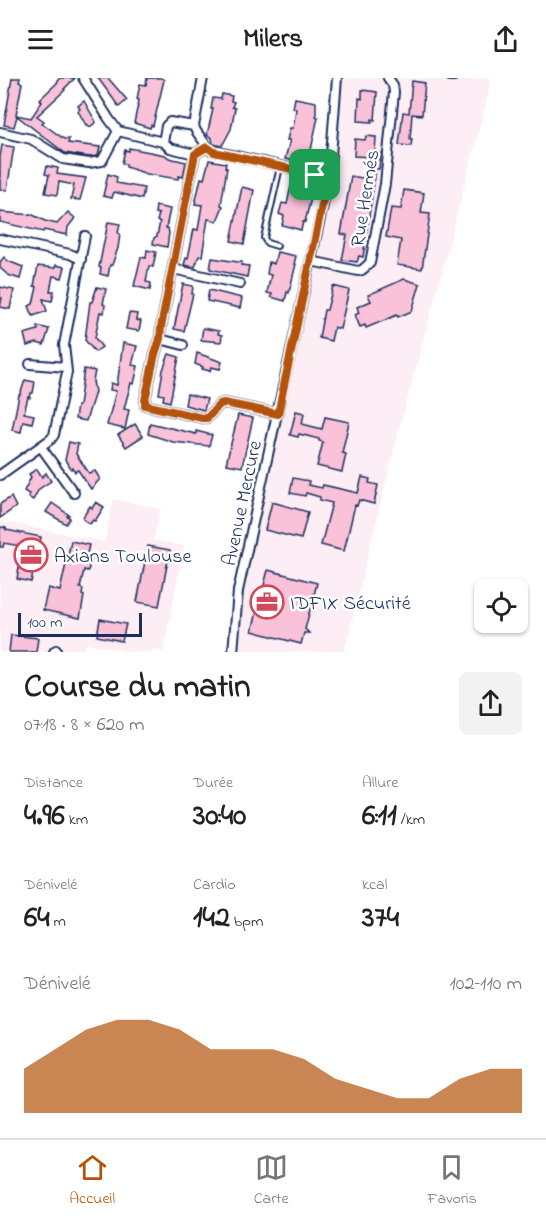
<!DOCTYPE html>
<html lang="fr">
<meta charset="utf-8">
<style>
:root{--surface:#fff;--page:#f2f2f2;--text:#222;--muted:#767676;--line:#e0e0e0;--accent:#b45309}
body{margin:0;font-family:"Indie Flower",sans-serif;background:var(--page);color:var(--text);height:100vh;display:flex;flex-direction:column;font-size:22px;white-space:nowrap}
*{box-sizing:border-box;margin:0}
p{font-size:20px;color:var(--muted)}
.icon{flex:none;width:33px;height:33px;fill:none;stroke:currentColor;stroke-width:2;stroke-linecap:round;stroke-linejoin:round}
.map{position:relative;height:574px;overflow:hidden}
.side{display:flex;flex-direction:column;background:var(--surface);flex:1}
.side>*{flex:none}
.buttons{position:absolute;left:474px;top:501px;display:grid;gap:12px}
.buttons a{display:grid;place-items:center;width:54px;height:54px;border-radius:9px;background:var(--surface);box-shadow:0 2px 4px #0004;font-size:30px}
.scale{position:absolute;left:18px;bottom:15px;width:124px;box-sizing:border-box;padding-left:6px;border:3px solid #1b2f5e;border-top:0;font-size:16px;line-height:21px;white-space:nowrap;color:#1b2f5e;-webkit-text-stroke:4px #fff;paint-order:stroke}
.pin{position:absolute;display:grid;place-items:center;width:51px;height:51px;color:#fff;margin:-26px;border-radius:12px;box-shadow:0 3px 9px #0006}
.round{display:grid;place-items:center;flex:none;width:63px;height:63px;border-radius:9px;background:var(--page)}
.head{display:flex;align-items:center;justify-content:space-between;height:102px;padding:0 24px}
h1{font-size:33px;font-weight:700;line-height:45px}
.stats{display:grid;grid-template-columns:repeat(3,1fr);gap:9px;height:102px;padding:6px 24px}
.stats div{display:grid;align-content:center}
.stats b{font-size:30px;font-weight:700}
.stats small{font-size:16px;font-weight:400}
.stats p{font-size:16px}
.chart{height:168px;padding:12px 24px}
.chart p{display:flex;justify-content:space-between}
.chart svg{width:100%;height:108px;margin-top:6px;fill:var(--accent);opacity:.7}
header{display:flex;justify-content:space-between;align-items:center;height:78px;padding:0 24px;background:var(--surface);font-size:27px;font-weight:700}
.tab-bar{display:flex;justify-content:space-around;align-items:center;height:84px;border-top:2px solid var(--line);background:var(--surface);font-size:16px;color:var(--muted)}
.tab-bar a{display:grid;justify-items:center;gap:3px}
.tab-bar .active{color:var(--accent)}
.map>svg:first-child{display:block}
</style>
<header><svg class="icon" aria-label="menu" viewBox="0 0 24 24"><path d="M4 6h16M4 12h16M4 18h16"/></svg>Milers<svg class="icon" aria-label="share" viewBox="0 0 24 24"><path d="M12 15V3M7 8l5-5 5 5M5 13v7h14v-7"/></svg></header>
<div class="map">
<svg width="546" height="574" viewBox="0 0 546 574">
<rect width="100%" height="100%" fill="#fff"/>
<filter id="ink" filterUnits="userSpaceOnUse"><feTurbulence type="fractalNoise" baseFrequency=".0167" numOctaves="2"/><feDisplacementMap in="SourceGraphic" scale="12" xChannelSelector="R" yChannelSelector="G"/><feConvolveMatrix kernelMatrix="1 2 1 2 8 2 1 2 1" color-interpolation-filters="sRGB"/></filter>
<g filter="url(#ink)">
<g fill="#fdedf4">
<path d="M341,0H490L488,17L441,197L401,343L344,574H231L324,147L332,95Z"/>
<path d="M113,421L161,431L153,462L184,468L163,574L152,571L151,574H129L87,565L82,574H0V443L105,464Z"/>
</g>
<g fill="#f9c2d9" stroke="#1b2f5e" stroke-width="1.5">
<path d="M12,0H20L19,4L22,5L16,37L31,40L42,24L40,21L58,4L57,3L60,0H75L64,11L65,12L37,38L44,43L42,45L64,61H69L68,65L100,69L98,78L89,79L65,75L17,38L14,49L4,47Z"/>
<path d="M98,0H108L127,22L119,29Z"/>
<path d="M147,0H161L164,2L153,48L151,47L150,50L134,45L139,22L137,21L140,6L146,7Z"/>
<path d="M412,3L425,5L422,37L412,36L410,61H412L411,68L399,67L403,34L409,35Z"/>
<path d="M362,12L377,14L375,42L372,41V44L358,43L359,20L362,21Z"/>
<path d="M222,16L232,18L231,23L234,24L232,29L235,30L231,51L222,68L213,66L212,60L207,57L213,31H211L213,20L221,21Z"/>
<path d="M295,20L316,24V38L318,39L308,86H305L285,81L290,62H287L290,50H293L295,38L296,31L293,30Z"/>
<path d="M84,23L96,44L90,49L87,46L86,47L78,33L80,31L78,28Z"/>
<path d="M366,58L376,59L375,74L381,75L379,91H376L363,179L359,178L357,184L342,182L347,157L341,156L351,98L368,101L370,79L354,78L355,61L365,62Z"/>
<path d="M2,67L14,69L7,112L0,111V79Z"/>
<path d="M129,70L165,77L169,80L186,84L183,99L179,98L178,101L147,96L126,89V86L122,85L125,72L129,73Z"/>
<path d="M209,82L226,85L225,89L227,90L221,127L223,128L217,143L208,141L202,178H199L195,189L184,187L186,180H188L194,151L198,152L202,127L195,126L201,100L204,101Z"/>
<path d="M47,88L58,90L57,96L86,100L80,122L71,121L74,107L59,104L57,117L45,115L49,97L45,96Z"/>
<path d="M108,96L117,99L116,105L144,110L142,121L114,114L112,120L103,118Z"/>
<path d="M292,103L311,107L309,115L312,116L305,144H303L301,152L282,147L284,138L279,136L282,125L287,126Z"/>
<path d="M242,109L254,112L244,166L231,163Z"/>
<path d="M404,112L424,115L421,135L430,136L422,191L397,187L401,162L386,159L391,130L401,131Z"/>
<path d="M156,128L170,131L166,150H168L169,155L167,169L153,166L154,160L157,158L160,144L157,143L159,136L155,135Z"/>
<path d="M0,134L33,137L45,143L57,146L68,134L75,140L68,149L67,157L44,152L43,154L0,144Z"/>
<path d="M108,144L120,146L118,155L120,156L118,170L112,187H110L108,198L100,196L101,190L99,189Z"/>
<path d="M147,172L156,174L153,189L149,188L146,204L151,205L150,212L134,208L141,179L146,180Z"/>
<path d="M277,174L296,178L294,186H296L289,215L287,214L285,223L271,219L272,216L267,215L271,197L267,196L269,184L274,186Z"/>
<path d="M4,179L8,183L23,189L20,201L8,197L0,190V184Z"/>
<path d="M212,180L238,184H242L241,187L249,188L247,199L210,191Z"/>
<path d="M56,187L65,189L62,200L53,198L50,213H54L52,223L43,221L47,233L33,238L29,228L33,226L37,209L34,208L38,188L55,190Z"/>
<path d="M404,201L420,206L412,233L398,239L397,237L366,250L365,247L360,249L355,237L359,235L357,229L371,223L368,217Z"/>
<path d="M183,206L193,208L192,216H193L184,253L174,251Z"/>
<path d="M333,208L349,212L340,251L334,249L331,263L319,260L324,232H327Z"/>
<path d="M0,209L14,212L10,231L0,229L2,220H0Z"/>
<path d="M97,209L106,211L103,226L105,227L104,235L100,234L95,260L102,269L95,274L85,262L90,224H92Z"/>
<path d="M209,212L242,220L240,230L207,223Z"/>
<path d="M129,235L137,236L136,242L141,243L139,253L126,251Z"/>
<path d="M37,248L49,251L44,267L37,265L27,268L24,256L38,252Z"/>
<path d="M203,250L219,253L218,256L222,257L221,264L201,262Z"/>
<path d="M123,265L137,268L132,287L138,288L134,306L131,305L124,331L129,332L125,351L107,347L116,313L110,312L111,305L117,307Z"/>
<path d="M197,275L222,284L220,291L211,289L210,293L202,291L203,289L195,286Z"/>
<path d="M169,276L179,279L170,324L163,322L164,317L159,316L163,292Z"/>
<path d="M84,291L95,293L93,303L95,314L86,343L75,341L77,328H79Z"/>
<path d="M25,302L35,304L33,315H31L30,320L28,319L24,335L34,337L32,345L23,343L21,354L12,352L19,317H20Z"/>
<path d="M187,316L207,321L204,332L185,327Z"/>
<path d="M296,333L304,335L302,346L322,351L325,339L349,344L342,375L346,376L342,394L317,388L323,364L319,363V361L299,356L298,359L290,357Z"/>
<path d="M238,337L253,340L242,389L226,386Z"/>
<path d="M150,345L196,356V353L212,357L209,368L173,364L148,356Z"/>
<path d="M135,346L143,358L126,369L118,357Z"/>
<path d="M69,364L78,366L76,376L89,395L95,393L100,401L91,411L78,392L75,394L73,390L71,391L65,382Z"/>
<path d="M37,391L42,399L46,395L51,403L39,411L33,422L28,419L29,416L24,413L31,399L29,396Z"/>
<path d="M362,399L370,401L369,405L378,407L374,426L359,422L357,428L355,427L344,473L321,467L332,425L320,422V419L306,415L305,418L290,415L293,400L309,403L308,407L322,410L323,407L358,415Z"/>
<path d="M11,419L16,429L0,440V426Z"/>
<path d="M96,424L104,429L95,443L93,442L90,446L83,441V439L90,428L92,430Z"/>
<path d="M272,424L308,434L301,461L265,452Z"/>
<path d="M52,425L69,437L67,438L70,440L66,446L46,434Z"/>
<path d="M0,449L6,450V452L41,459L31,504L17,501L19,490L22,491L26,469L4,465L3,469H0Z"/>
<path d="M71,463L89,467L86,480L91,481L88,493L84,492L80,510L83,511L82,517L84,518L80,540L43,532L48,510L60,513Z"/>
<path d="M148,468L170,472L159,528L137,524Z"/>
<path d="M268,492L317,505L305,551L309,555H304L301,566L252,553Z"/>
<path d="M100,541L126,546L122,563L97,558Z"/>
<path d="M11,557L38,560L36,574H9Z"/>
</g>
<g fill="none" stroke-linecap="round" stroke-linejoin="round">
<g stroke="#1b2f5e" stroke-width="8">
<g id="lane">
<path d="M450,0H454"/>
<path d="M277,168L267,165L264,160L280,89"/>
</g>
</g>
<g stroke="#1b2f5e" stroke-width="12">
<g id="street">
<path d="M83,0L109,41L118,53L163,64"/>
<path d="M203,0L194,48L196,53L210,72L328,99"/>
<path d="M194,48L170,44L166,48L163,64L170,70L195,76L207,69"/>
<path d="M0,54L31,61L63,81L89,85L102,83L118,53"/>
<path d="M195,76L161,249L160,261L155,276L145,322V327L202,340H207L220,326L224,325L278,336"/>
<path d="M0,161L70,176L81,181"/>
<path d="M311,183L358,193L362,192L370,185L385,106L394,14L393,7L388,0"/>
<path d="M173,191L240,206"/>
<path d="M160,261L183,267"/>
<path d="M30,286L66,289"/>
<path d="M41,369L74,415"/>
<path d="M0,397L51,361L54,357L67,294L64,267L85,158"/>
<path d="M54,574L56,572"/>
<path d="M233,574L238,513L325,118L331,77L337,0"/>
</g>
</g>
<use href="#lane" stroke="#fff" stroke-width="4"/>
<use href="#street" stroke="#fff" stroke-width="8"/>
</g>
</g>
<g fill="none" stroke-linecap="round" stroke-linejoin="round" filter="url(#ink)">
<g stroke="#fff" stroke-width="12">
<path id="route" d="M207,69L214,74L328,99L278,336L224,325L220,326L207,340H202L145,327V322L155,276L160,261L161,249L195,76Z"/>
</g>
<use href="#route" stroke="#b45309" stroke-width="8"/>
</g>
<defs>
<g id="office-ring" transform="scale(1.725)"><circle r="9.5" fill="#fff" stroke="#d1495b" stroke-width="1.5"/><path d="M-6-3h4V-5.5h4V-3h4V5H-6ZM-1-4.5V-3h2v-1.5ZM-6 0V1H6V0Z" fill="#d1495b"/></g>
</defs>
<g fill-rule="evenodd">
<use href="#office-ring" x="31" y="477"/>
<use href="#office-ring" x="267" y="524"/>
</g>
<g text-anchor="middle" stroke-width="5" stroke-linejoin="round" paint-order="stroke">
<g font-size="20" fill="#1b2f5e" stroke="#fff">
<text transform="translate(364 120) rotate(-81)" y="7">Rue Hermés</text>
<text transform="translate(241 425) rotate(-78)" y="7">Avenue Mercure</text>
</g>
<g font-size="20" fill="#1b2f5e" stroke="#fff" text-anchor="start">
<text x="54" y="484">Axians Toulouse</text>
<text x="290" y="531">IDFIX Sécurité</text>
</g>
</g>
</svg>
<div class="buttons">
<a><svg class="icon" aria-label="locate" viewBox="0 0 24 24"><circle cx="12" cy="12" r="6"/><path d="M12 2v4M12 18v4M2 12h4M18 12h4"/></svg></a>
</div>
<div class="scale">100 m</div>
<div class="pin" style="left:315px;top:97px;background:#1e9e55"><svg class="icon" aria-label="arrive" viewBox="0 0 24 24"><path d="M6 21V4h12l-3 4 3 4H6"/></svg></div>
</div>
<section class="side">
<div class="head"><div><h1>Course du matin</h1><p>07:18 · 8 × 620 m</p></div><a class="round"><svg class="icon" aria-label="share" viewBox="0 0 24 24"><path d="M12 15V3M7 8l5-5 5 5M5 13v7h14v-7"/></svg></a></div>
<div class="stats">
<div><p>Distance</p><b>4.96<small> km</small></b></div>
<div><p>Durée</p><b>30:40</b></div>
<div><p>Allure</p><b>6:11<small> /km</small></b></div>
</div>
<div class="stats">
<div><p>Dénivelé</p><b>64<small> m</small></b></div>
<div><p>Cardio</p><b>142<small> bpm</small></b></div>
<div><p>kcal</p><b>374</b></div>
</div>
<div class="chart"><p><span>Dénivelé</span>102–110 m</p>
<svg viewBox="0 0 160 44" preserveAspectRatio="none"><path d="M0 44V26L10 18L20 10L30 6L40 6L50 10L60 18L70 18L80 18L90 22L100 30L110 34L120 38L130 38L140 30L150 26L160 26V44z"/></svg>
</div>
</section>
<nav class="tab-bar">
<a class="active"><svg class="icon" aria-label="home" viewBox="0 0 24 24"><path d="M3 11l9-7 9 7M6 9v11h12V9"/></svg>Accueil</a>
<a><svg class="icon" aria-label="map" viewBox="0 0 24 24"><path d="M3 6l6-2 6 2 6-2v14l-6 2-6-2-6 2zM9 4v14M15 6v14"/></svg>Carte</a>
<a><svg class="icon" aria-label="saved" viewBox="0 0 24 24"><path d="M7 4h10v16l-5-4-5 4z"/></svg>Favoris</a>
</nav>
